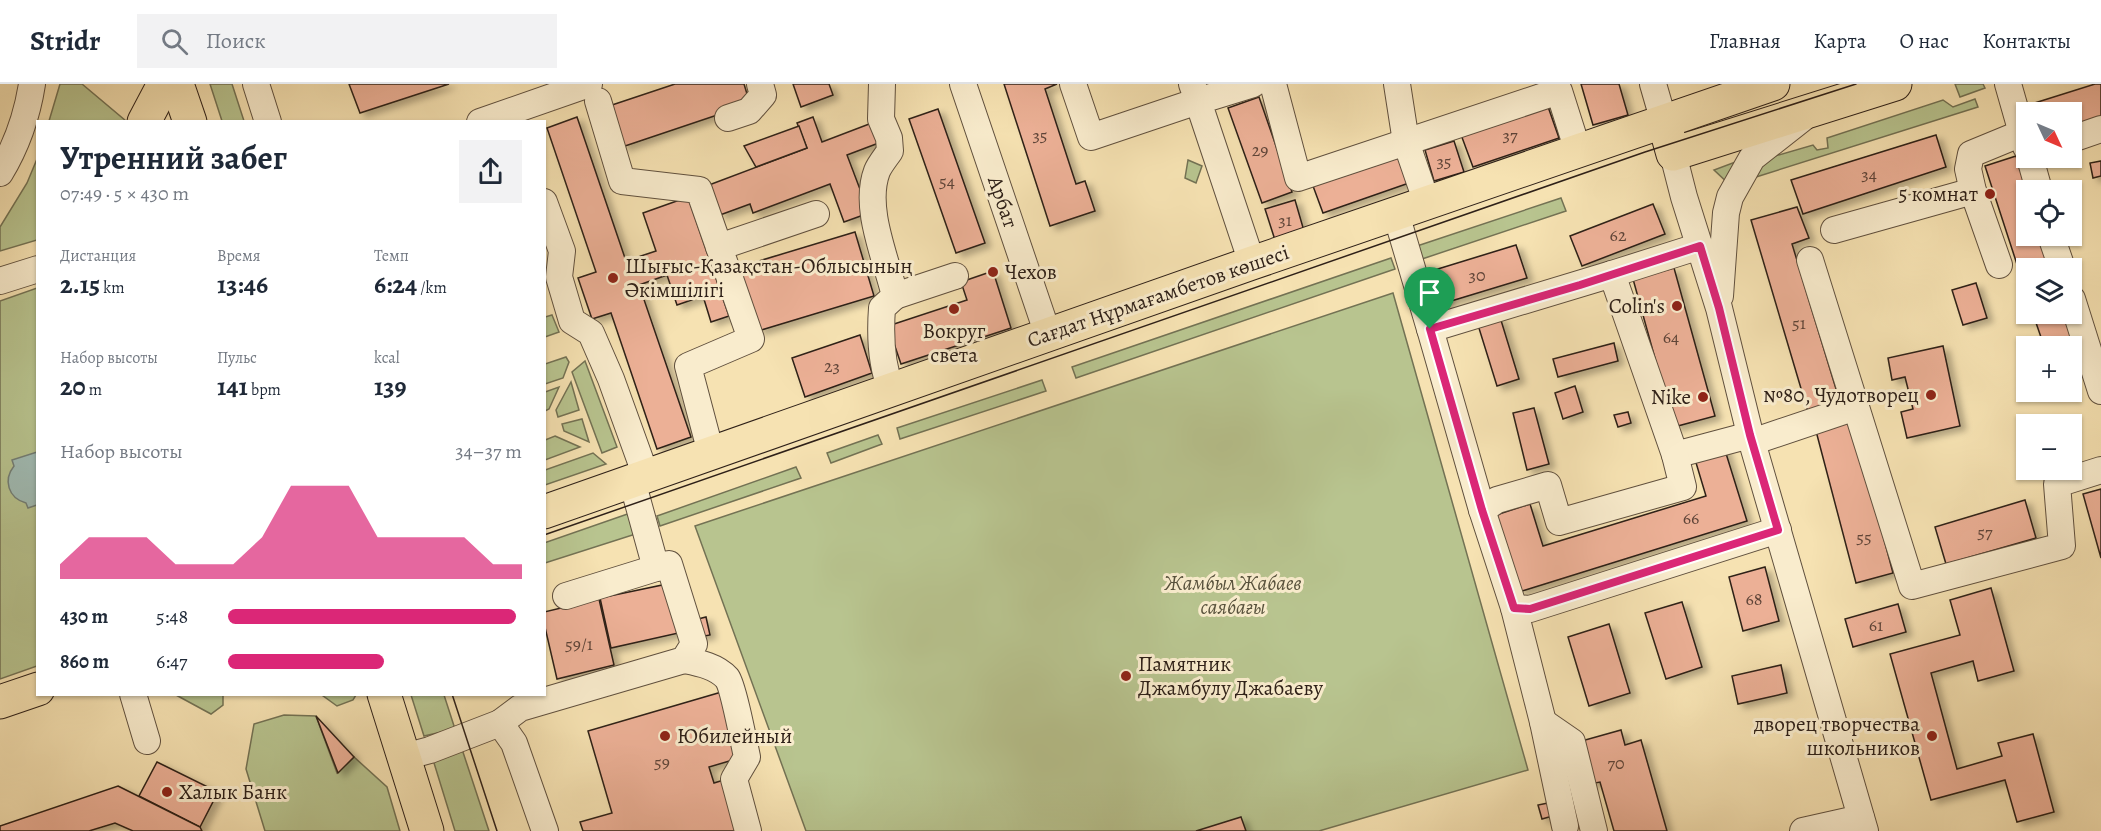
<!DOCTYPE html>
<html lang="ru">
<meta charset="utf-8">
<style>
:root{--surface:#fff;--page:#f2f2f3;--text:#1f2937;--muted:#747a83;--line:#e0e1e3;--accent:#db2777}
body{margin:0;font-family:Alegreya,serif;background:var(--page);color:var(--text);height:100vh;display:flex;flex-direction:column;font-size:22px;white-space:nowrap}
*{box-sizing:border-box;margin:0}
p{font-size:20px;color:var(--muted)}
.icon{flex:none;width:33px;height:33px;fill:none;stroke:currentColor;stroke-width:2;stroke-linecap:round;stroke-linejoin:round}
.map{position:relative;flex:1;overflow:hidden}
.side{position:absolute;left:36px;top:36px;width:510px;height:576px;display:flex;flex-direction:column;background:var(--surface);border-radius:0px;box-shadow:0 2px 4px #0004}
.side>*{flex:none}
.needle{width:39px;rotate:134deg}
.fabs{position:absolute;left:2016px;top:18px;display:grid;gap:12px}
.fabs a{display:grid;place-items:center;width:66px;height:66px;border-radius:0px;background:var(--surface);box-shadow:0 2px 4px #0004;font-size:30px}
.pin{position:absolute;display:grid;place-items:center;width:51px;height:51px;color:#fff;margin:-62px -26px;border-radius:50% 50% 50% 0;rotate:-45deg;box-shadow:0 0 6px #0007}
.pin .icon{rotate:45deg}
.round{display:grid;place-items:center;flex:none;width:63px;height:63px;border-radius:0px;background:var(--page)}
.headline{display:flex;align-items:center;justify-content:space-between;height:102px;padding:0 24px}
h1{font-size:33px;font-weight:700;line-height:45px}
.stats{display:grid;grid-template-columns:repeat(3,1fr);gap:9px;height:102px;padding:6px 24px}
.stats div{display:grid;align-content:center}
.stats b{font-size:26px;font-weight:700}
.stats small{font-size:16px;font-weight:400}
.stats p{font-size:16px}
.chart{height:168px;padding:12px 24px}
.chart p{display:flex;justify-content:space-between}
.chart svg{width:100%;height:108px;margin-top:6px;fill:var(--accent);opacity:.7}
ul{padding:0 24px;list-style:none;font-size:20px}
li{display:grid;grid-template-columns:96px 72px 1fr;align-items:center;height:45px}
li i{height:15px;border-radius:8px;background:var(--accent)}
header{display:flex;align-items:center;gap:36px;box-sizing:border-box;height:84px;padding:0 30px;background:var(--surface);border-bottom:2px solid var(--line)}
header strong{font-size:28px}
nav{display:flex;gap:33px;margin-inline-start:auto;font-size:21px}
.search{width:420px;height:54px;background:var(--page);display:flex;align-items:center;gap:15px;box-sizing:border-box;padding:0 21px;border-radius:0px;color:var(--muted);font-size:22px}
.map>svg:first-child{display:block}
</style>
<header>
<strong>Stridr</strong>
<div class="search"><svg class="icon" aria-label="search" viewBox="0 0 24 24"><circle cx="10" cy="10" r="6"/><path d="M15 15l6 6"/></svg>Поиск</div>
<nav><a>Главная</a><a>Карта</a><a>О нас</a><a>Контакты</a></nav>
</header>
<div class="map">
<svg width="2101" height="747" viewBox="0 0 2101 747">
<defs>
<filter id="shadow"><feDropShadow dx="6" dy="4" stdDeviation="3" flood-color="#0004"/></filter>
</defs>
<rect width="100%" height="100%" fill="#f6e2b2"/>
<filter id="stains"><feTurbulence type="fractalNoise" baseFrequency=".00333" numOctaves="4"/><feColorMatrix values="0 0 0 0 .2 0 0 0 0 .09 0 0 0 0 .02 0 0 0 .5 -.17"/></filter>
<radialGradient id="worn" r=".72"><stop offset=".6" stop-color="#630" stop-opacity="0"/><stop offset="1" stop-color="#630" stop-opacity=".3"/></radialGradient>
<g fill="#b8c48f" stroke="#737254" stroke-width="1.5">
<path d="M60,0H82L126,37H49Z"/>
<path d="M210,0H232L244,37H222Z"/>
<path d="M1955,0H1983L1985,4L1960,13Z"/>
<path d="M1975,15L1978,23L1756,93L1751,79L1813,61L1817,66L1828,64L1827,54L1943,16L1953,23Z"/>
<path d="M1746,74L1729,100L1714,86Z"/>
<path d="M37,75V156L0,167V143L27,99Z"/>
<path d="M1188,76L1202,82L1196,99L1185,94Z"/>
<path d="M1561,114L1566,127L1419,176L1414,163Z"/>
<path d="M1391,174L1395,185L1076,294L1072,283Z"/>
<path d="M37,204V582L0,595V217Z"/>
<path d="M1393,209L1528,686L1319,747H806L695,442Z"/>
<path d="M552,231L559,248L545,253V233Z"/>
<path d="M566,273L569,278L563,294L545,300V280Z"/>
<path d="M585,277L617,363L602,369L572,288Z"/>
<path d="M1042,296L1046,307L900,355L897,344Z"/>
<path d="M571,298L579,326L558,333L556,326Z"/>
<path d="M559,303L549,325L545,327V308Z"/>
<path d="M582,335L589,358L564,347L562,340Z"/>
<path d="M878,351L882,360L831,379L827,369Z"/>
<path d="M555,352L580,363L545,376V356Z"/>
<path d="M593,369L606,380L545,401V386Z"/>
<path d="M796,383L801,394L660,442L657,432Z"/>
<path d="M639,426L645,447L545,479L544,459Z"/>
<path d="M414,610L444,611L455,645L424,652L411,611Z"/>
<path d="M176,611H223V621L211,630Z"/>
<path d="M322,611V610L356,611L353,616L337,622Z"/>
<path d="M284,631L316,632L337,689L354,673L387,703L400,747H265L246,685L254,640Z"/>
<path d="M459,656L489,747H455L430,666Z"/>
</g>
<path fill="#a0bcb5" stroke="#727e76" stroke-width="1.5" d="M37,368V421L28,424L26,419C8,414 3,396 14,382L12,376Z"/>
<g fill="#ecb096" stroke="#2e2018" stroke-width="1.5" filter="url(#shadow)">
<path d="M349,0H449L360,29Z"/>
<path d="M675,0H744L750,20L622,63L609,22Z"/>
<path d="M793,0H829L833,11L801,23Z"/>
<path d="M1004,0H1057L1045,5L1076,100L1085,97L1095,127L1050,142Z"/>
<path d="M1581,0H1619L1628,31L1593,41Z"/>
<path d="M2095,0H2101V36L2072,45V28H2027L2025,22Z"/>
<path d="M1259,13L1292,108L1262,119L1228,24Z"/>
<path d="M1546,17L1559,54L1473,83L1460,48Z"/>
<path d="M938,25L985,159L956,169L909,35Z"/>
<path d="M577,33L626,177L656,167L643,129L688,113L729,232L711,238L703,212L677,221L667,191L639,201L691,353L657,365L611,229L592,235L578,194L596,188L547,44Z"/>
<path d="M813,33L822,58L877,37L884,57L847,71L869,129L844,138L830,100L753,129L750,120L720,131L709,101L807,64L797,39Z"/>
<path d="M799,42L807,64L756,83L744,62Z"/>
<path d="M1936,51L1946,83L1803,130L1791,96Z"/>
<path d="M1454,57L1464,88L1434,97L1425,66Z"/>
<path d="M2016,72L2027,106L2026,152H2042L2053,184H2026V208L1985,82Z"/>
<path d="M1400,73L1409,99L1323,129L1313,102Z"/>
<path d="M2101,77V92L2093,94L2090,79Z"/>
<path d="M1295,116L1304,147L1275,156L1265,125Z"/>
<path d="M1653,120L1665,150L1582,182L1570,152Z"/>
<path d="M1797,123L1809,154L1792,160L1840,318L1808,328L1751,136Z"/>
<path d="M855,148L874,212L758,247L739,183Z"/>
<path d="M1516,161L1527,194L1438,221L1428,188Z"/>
<path d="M1674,184L1715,332L1674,343L1633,195Z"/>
<path d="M993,187L1011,244L901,280L888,242L967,216L961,198Z"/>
<path d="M1976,199L1987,234L1963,241L1952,206Z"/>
<path d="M2033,230H2067L2084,280L2072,284V262H2044Z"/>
<path d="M1500,233L1519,295L1497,302L1478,241Z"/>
<path d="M860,251L872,289L805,313L792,274Z"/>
<path d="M1614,259L1618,277L1558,293L1553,275Z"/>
<path d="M1943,262L1960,342L1907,354L1901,328L1913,325L1905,293L1892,296L1888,274Z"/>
<path d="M1575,302L1583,328L1563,335L1555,309Z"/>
<path d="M1534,324L1549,380L1527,386L1513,329Z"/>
<path d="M1628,328L1631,339L1618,343L1614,331Z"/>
<path d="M1853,338L1893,489L1856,499L1816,347Z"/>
<path d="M1724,363L1747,437L1519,508L1496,431L1530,420L1543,462L1706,412L1694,372Z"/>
<path d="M2101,405V474L2083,410Z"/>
<path d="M2025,416L2036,454L1946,480L1935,443Z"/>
<path d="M1765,483L1779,537L1743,547L1729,493Z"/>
<path d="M672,499L683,548L611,564L600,514Z"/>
<path d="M1991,504L2014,587L1978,597L1973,577L1931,589L1957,685L2002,672L1998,659L2033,650L2054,728L2017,738L2005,696L1931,716L1890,570L1960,551L1950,516Z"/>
<path d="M599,515L614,581L557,595L544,539V528Z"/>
<path d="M1682,518L1702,583L1666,595L1645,529Z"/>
<path d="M1898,520L1906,548L1853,563L1845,535Z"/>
<path d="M706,533L710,551L694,554L690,537Z"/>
<path d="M1609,540L1630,609L1589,622L1568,553Z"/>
<path d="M1781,581L1787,609L1738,620L1732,592Z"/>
<path d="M725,607L743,673L709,683L714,699L727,695L741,747H583L580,738L612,729L588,647Z"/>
<path d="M316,632L354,673L338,689Z"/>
<path d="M1621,646L1625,661L1641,656L1667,747H1614L1600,698L1590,700L1578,658Z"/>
<path d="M157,678L218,708L200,743L139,712Z"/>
<path d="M118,702L200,743L202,747H133L115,739L89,747H0V742Z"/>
<path d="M1553,718L1556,731L1542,735L1538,721Z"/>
<path d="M1241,733L1246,747H1196Z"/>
</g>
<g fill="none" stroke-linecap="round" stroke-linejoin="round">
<g stroke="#60503e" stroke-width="28">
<g id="minor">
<path d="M256,0L268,38"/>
<path d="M882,0L881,35L889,54L890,67C886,73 880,80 877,87C863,124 886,174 895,212L882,224C880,251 881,280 891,305"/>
<path d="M963,0L1043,236"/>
<path d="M1073,0L1091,53L1198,17L1192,0"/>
<path d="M1273,0L1298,94L1559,7L1578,67"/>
<path d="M1397,0L1406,58L1427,119"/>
<path d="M1653,0L1664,38"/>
<path d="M2008,0L2026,63"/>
<path d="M598,17L622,97L699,106L719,163"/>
<path d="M728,34L749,27L763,11L760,0"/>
<path d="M480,38L589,0"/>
<path d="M2072,55L2101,45"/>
<path d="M1673,70L1684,113L1719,224L1752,358L1865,747"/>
<path d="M2030,74L2039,106"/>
<path d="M0,89C17,61 27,32 32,0"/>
<path d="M544,118L562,167L559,193L572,237L591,249L611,295L646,392"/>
<path d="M1396,130L1430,245L1612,190L1675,371L1750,351"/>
<path d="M1834,146L1973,107"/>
<path d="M2051,152L2062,184"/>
<path d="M1810,176L1912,502L2062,462L2057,400L2101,386"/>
<path d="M1252,179L1198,17L1253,0"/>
<path d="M1999,181L1973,107L1968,85L1971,70L2022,49"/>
<path d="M1612,190L1700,162"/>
<path d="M0,197L38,185"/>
<path d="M895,212L955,192"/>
<path d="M1720,212L1726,129L1730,113L1752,74L1803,34"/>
<path d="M2072,215L2101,307"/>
<path d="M1430,245L1482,426L1514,524L1543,638L1565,742"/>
<path d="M1752,358L1856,323"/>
<path d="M711,369L688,282L751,255L719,163L816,130"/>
<path d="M632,397L656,484"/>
<path d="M1482,426L1497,416L1548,401L1559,438L1683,403L1675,371"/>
<path d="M1514,524L1530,525L1778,446"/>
<path d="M684,576C699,579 716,582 727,594C733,602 744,659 747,673L734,695L748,747"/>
<path d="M133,610L147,657"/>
<path d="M1543,638L1572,658L1594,747"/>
<path d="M404,673L430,666L500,639"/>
<path d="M545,747L514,659L500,639L520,624L684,576L694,560L669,480L566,512"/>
<path d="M1803,747L1861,734"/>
</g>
</g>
<g stroke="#2e2018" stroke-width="35">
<g id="major">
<path d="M177,0L190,38"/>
<path d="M144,38L164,0"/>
<path d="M1664,38L1673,70L1895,0"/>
<path d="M544,428L1252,179L1773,0"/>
<path d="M384,610L427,747"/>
<path d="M0,618L38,605"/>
</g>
</g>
<use href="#minor" stroke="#f9eccd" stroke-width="26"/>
<use href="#major" stroke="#f6e2b2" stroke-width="33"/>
<g stroke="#2e2018" stroke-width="1.5">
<path d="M544,451L1645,68L1856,0"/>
<path d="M452,610L497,747"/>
</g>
</g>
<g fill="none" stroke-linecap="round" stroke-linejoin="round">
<g stroke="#fff" stroke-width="12">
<path id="route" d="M1700,162L1719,224L1750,351L1778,446L1530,525L1514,524L1482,426L1430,245L1580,201Z"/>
</g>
<use href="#route" stroke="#db2777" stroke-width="8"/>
</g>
<g fill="#8f2418" stroke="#f9eccd" stroke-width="2">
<circle cx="1990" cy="110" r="6"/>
<circle cx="993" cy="188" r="6"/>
<circle cx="613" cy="194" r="6"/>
<circle cx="1677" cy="222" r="6"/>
<circle cx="954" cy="225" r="6"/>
<circle cx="1931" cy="311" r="6"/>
<circle cx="1703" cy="313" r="6"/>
<circle cx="1126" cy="592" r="6"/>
<circle cx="665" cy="652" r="6"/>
<circle cx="1932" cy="652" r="6"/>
<circle cx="167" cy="708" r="6"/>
</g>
<g text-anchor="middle" stroke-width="6" stroke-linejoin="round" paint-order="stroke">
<g font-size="18" fill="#5e4438">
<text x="1040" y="57">35</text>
<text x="1510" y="57">37</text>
<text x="1260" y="72">29</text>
<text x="1444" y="83">35</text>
<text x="1869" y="96">34</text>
<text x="947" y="103">54</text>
<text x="1285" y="142">31</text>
<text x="1618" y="157">62</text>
<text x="1477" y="197">30</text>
<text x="1799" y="245">51</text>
<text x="1671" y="259">64</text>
<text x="832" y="288">23</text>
<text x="1691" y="440">66</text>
<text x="1985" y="454">57</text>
<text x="1864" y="459">55</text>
<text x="1754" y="521">68</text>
<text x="1876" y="547">61</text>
<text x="579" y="566">59/1</text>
<text x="662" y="684">59</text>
<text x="1616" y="685">70</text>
</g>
<g font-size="21" fill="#2e2018" stroke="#f9eccd" text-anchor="end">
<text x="1978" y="117">5 комнат</text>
<text x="625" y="189" text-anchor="start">Шығыс-Қазақстан-Облысының<tspan x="625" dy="24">Әкімшілігі</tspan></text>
<text x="1005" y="195" text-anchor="start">Чехов</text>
<text x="1665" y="229">Colin's</text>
<text x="954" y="254" text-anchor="middle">Вокруг<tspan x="954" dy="24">света</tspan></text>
<text x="1919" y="318">№80, Чудотворец</text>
<text x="1691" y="320">Nike</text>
<text x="1138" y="587" text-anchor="start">Памятник<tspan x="1138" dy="24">Джамбулу Джабаеву</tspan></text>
<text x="1920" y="647">дворец творчества<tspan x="1920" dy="24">школьников</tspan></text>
<text x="677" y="659" text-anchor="start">Юбилейный</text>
<text x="179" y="715" text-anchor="start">Халык Банк</text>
</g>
<g font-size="21" fill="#2e2018" stroke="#f9eccd">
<text transform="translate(1003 118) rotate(71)" y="7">Арбат</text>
<text transform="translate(1158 212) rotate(-19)" y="7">Сағдат Нұрмағамбетов көшесі</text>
</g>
<g font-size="21" font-style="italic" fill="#57513c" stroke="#f9eccd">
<text x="1233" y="506">Жамбыл Жабаев<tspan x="1233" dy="24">саябағы</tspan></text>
</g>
</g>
<rect width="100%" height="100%" filter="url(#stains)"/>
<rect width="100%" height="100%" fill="url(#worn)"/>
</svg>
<div class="fabs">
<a><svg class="needle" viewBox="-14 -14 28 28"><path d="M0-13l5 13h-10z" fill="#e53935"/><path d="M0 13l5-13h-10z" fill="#747a83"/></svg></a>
<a><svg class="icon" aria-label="locate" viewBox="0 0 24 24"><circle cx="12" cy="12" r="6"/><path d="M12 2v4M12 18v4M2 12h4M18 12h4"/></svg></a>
<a><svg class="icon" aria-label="layers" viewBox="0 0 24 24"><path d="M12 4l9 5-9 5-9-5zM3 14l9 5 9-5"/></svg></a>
<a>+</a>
<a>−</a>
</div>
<div class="pin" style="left:1430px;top:245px;background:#1e9e55"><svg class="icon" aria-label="arrive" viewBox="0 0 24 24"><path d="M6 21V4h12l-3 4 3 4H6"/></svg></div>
<section class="side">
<div class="headline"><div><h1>Утренний забег</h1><p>07:49 · 5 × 430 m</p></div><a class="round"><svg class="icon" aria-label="share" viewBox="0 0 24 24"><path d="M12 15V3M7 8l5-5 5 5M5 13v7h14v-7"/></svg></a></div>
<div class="stats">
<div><p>Дистанция</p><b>2.15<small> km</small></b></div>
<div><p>Время</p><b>13:46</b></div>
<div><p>Темп</p><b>6:24<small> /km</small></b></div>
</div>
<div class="stats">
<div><p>Набор высоты</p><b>20<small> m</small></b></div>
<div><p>Пульс</p><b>141<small> bpm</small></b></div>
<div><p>kcal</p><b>139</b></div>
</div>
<div class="chart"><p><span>Набор высоты</span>34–37 m</p>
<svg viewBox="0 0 160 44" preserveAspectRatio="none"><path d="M0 44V38L10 27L20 27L30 27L40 38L50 38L60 38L70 27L80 6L90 6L100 6L110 27L120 27L130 27L140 27L150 38L160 38V44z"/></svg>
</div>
<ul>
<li><b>430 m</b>5:48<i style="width:98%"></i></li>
<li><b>860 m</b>6:47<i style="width:53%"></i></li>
</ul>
</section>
</div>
